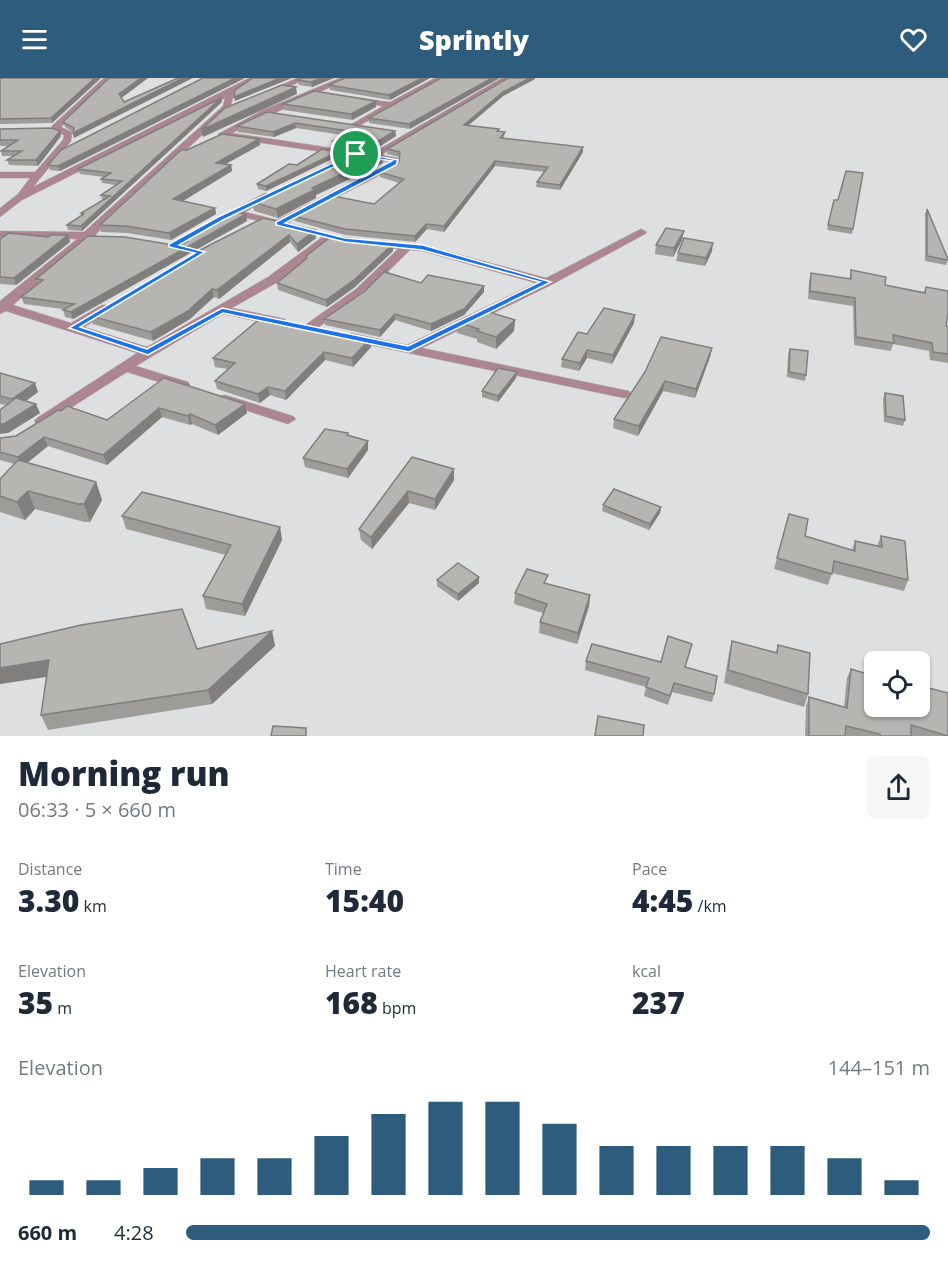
<!DOCTYPE html>
<meta charset="utf-8">
<style>
:root{--surface:#fff;--page:#f6f6f7;--text:#1f2937;--muted:#747a83;--accent:#2e5c7c}
body{margin:0;font-family:"Open Sans",sans-serif;background:var(--page);color:var(--text);height:100vh;display:flex;flex-direction:column;font-size:22px;white-space:nowrap}
*{box-sizing:border-box;margin:0}
p{font-size:20px;color:var(--muted)}
.icon{flex:none;width:33px;height:33px;fill:none;stroke:currentColor;stroke-width:2;stroke-linecap:round;stroke-linejoin:round}
.map{position:relative;height:658px;overflow:hidden}
.sheet{display:flex;flex-direction:column;background:var(--surface);flex:1}
.sheet>*{flex:none}
.fabs{position:absolute;left:864px;top:573px;display:grid;gap:12px}
.fabs a{display:grid;place-items:center;width:66px;height:66px;border-radius:9px;background:var(--surface);box-shadow:0 2px 4px #0004;font-size:30px}
.pin{position:absolute;display:grid;place-items:center;width:51px;height:51px;color:#fff;margin:-26px;border:3px solid #fff;border-radius:50%;box-shadow:0 2px 6px #0007}
.round{display:grid;place-items:center;flex:none;width:63px;height:63px;border-radius:9px;background:var(--page)}
.head{display:flex;align-items:center;justify-content:space-between;height:102px;padding:0 18px}
h1{font-size:33px;font-weight:800;line-height:45px}
.metrics{display:grid;grid-template-columns:repeat(3,1fr);gap:9px;height:102px;padding:6px 18px}
.metrics div{display:grid;align-content:center}
.metrics b{font-size:30px;font-weight:800}
.metrics small{font-size:16px;font-weight:400}
.metrics p{font-size:16px}
.chart{height:168px;padding:12px 18px}
.chart p{display:flex;justify-content:space-between}
.chart svg{width:100%;height:108px;margin-top:6px;stroke:var(--accent);stroke-width:6}
ul{padding:0 18px;list-style:none;font-size:20px}
li{display:grid;grid-template-columns:96px 72px 1fr;align-items:center;height:45px}
li i{height:15px;border-radius:8px;background:var(--accent)}
header{display:flex;justify-content:space-between;align-items:center;height:78px;padding:0 18px;background:var(--accent);color:#fff;font-size:27px;font-weight:800}
.map>svg:first-child{display:block}
</style>
<header><svg class="icon" aria-label="menu" viewBox="0 0 24 24"><path d="M4 6h16M4 12h16M4 18h16"/></svg>Sprintly<svg class="icon" aria-label="heart" viewBox="0 0 24 24"><path d="M12 20l-8-8c-3-5 5-10 8-4 3-6 11-1 8 4z"/></svg></header>
<div class="map">
<svg width="948" height="658" viewBox="0 0 948 658">
<rect width="100%" height="100%" fill="#dddfe1"/>
<g fill="none" stroke-linecap="round" stroke-linejoin="round">
<g stroke="#b8babb" stroke-width="1">
<g id="minor">
<path d="M104,0H112L61,49L72,54L71,63L33,109L249,0H258L234,15L230,31L96,156V160L90,161L13,227L71,245L102,227H112L113,230L112,233L84,249L147,269L268,199L325,157H333L335,159L276,205L232,230L285,241L287,244L285,247L280,248L223,236L136,288L188,304L190,307L188,310H178L127,294L42,348L37,346L34,343L37,340L137,275L6,233L0,236V223L77,161L0,159V153L84,154L223,28L225,20L22,122L0,139V130L18,116L30,100H0V94H35L63,62L64,57L52,52V48Z"/>
<path d="M297,0H308L271,17L264,15Z"/>
<path d="M340,0H350L232,55L371,76L502,0H511L381,77L398,80L397,88L282,148L237,138L176,170H168V166L265,115L274,117L245,134L277,142L390,84L222,59L218,56L263,32Z"/>
<path d="M435,0H445L357,49L350,47L383,28L353,24V20L390,24Z"/>
<path d="M641,151L647,154L645,156L551,207L422,270L624,312L629,313L631,316L629,319L624,320L346,262L344,259L351,255L407,267L536,205L422,173L410,172L364,217L313,253L308,254L301,250L356,211L398,171L368,167V163L423,167L546,200Z"/>
<path d="M225,317L293,338L296,341L288,346L220,324L218,321L220,318Z"/>
</g>
</g>
<use href="#minor" fill="#ac8691" fill-rule="evenodd"/>
</g>
<g fill="#9d9c99">
<path d="M0,0H101L52,45L0,46Z"/>
<path d="M109,0H148L121,20L74,60L73,54L65,49L63,44Z"/>
<path d="M203,0H245L60,93L50,92L48,87Z"/>
<path d="M303,0H334L312,9L299,7L298,2Z"/>
<path d="M345,0H430L390,22L330,12L329,7Z"/>
<path d="M441,0L410,51L369,45V40Z"/>
<path d="M508,0H535V1L503,18L469,47L499,51V54H505L504,60L583,74L560,112L536,109L537,104L544,94L495,88L444,154L427,151L415,164L345,157L295,143L294,138L374,126L399,105L380,99L379,94L399,83V79L387,76V71Z"/>
<path d="M221,20L222,24L82,153L68,152L67,147L81,137V135L103,122H102L101,117L116,107L102,105L101,101L104,99L80,96L78,91Z"/>
<path d="M376,23V29L352,42L284,32L283,26Z"/>
<path d="M267,34L395,53L396,58L371,74L334,68L333,63L342,57L296,50L274,59L238,54L237,48Z"/>
<path d="M0,51L61,58L38,88L9,87L7,82L13,78H2L1,73L10,68H0Z"/>
<path d="M259,61L260,67L225,86L231,87L232,93L182,123L215,130L216,136L171,162L127,155L101,154L100,147L187,72Z"/>
<path d="M338,78L266,113L258,111L257,106L297,87Z"/>
<path d="M383,85L316,117V120L278,140L254,133L252,124Z"/>
<path d="M834,122H838L853,151L852,156L827,152Z"/>
<path d="M927,131L948,181L946,187L925,183V136Z"/>
<path d="M263,140L316,160L298,174L290,164L219,221L214,219L190,241L153,263L93,246L90,238Z"/>
<path d="M247,143L73,241L65,239L63,231L24,226L21,219L38,206L36,201L179,168L187,164L186,160Z"/>
<path d="M684,153L682,162L673,179L655,176L656,167Z"/>
<path d="M68,157L70,164L16,207L0,206V161Z"/>
<path d="M393,173L355,209L327,229L278,212L277,205L306,181V178Z"/>
<path d="M712,173L705,188L676,183L678,175Z"/>
<path d="M388,190L389,195L421,205L484,208V214L464,237L431,253L395,242L380,259L325,247L324,241L365,213Z"/>
<path d="M851,192L885,207L924,214L926,209L946,248H948V285L930,282L929,273L893,266L891,273L854,267L853,228L808,221L809,203L811,195L849,201Z"/>
<path d="M515,242L514,253L496,271L477,264V261L457,255V244Z"/>
<path d="M634,245L612,286L587,280L579,293L561,289L562,281L587,256Z"/>
<path d="M371,269L353,289L325,282L286,322L270,317L260,325L217,311L215,303L228,291L215,289L213,280Z"/>
<path d="M712,270L710,279L695,320L663,313L638,358L613,350L614,341L645,294Z"/>
<path d="M790,271L806,297L805,303L787,299L788,276Z"/>
<path d="M517,294L516,300L498,324L482,319V313Z"/>
<path d="M0,295L38,314L26,323L40,335L8,355L6,327L0,326Z"/>
<path d="M164,300L247,335L218,357L192,346L190,347L162,339L107,387L48,368L27,385L96,404L102,422L90,444H85L35,431L25,442L0,434V401L14,386L0,382V360L16,358L107,342Z"/>
<path d="M885,315L905,342L903,348L884,344L883,321Z"/>
<path d="M348,355V358L368,372L348,400L305,389L303,380Z"/>
<path d="M412,379L454,391V402L435,432L409,425L372,471L361,462L359,451Z"/>
<path d="M603,427L661,429L660,435L649,452L602,433Z"/>
<path d="M789,436L805,458L852,472L855,463L877,468L881,458L908,502L904,513L832,495L828,507L774,491Z"/>
<path d="M122,438L280,449L282,462L245,538L206,531L203,518L226,477L126,451Z"/>
<path d="M437,502L479,505L458,523L437,508Z"/>
<path d="M547,506L590,517L589,528L577,566L539,555L540,544L543,535L514,526L515,515Z"/>
<path d="M272,553L275,568L212,626L48,652L41,637L47,599L0,606V566L197,571Z"/>
<path d="M732,563L776,574L778,567L808,616L804,629L724,605L729,575Z"/>
<path d="M692,566L685,589L714,616L712,624L672,614L668,627L644,618L646,609L585,592L586,583L661,584Z"/>
<path d="M851,591L920,628V610L921,608L948,658H805L806,628L809,619L844,629L847,600Z"/>
</g>
<g fill="#807f7d">
<path d="M95,0H101L52,45L51,40Z"/>
<path d="M141,0H148L120,21L119,16Z"/>
<path d="M183,0H193L74,60L73,55Z"/>
<path d="M235,0H245L60,93L58,88Z"/>
<path d="M280,0H292L235,23L234,19Z"/>
<path d="M322,0H334L312,9L311,4Z"/>
<path d="M422,0H430L390,22L389,17Z"/>
<path d="M492,0H500L410,51L409,46Z"/>
<path d="M530,0H535V1L503,18L464,51V47L503,14Z"/>
<path d="M296,9L297,16L203,59L201,52Z"/>
<path d="M221,20L222,24L82,153L81,148Z"/>
<path d="M376,23V29L352,42L351,36Z"/>
<path d="M295,45L296,50L274,59L273,54Z"/>
<path d="M60,53L61,58L38,88L36,82Z"/>
<path d="M395,53L396,58L371,74L370,68Z"/>
<path d="M259,61L260,67L217,91L216,85Z"/>
<path d="M583,69V74L560,112V107Z"/>
<path d="M338,74V78L266,113V108Z"/>
<path d="M382,77L383,85L316,117V120L278,140L276,131L312,110Z"/>
<path d="M495,83V88L444,154V148Z"/>
<path d="M231,87L232,93L175,128L173,121Z"/>
<path d="M215,130L216,136L171,162L169,155Z"/>
<path d="M246,136L247,143L73,241L71,234Z"/>
<path d="M426,146L427,151L415,164V158Z"/>
<path d="M315,152L316,160L298,174L297,166Z"/>
<path d="M684,153L682,162L673,179L674,170Z"/>
<path d="M68,157L70,164L16,207L14,200Z"/>
<path d="M289,157L290,164L219,221L217,212Z"/>
<path d="M713,165L712,173L705,188L706,180Z"/>
<path d="M393,166V173L355,209L327,229L326,222Z"/>
<path d="M484,208V214L464,237L431,253V246Z"/>
<path d="M212,211L214,219L190,241L153,263L151,254Z"/>
<path d="M395,236V242L380,259V252Z"/>
<path d="M635,237L634,245L612,286L613,277Z"/>
<path d="M515,242L514,253L496,271V259Z"/>
<path d="M370,261L371,269L353,289L352,280Z"/>
<path d="M712,270L710,279L695,320L696,311Z"/>
<path d="M587,272V280L579,293L580,285Z"/>
<path d="M324,274L325,282L286,322L285,313Z"/>
<path d="M517,294L516,300L498,324V318Z"/>
<path d="M665,303L663,313L638,358L639,348Z"/>
<path d="M35,305L38,314L16,330L12,321Z"/>
<path d="M268,309L270,317L260,325L258,316Z"/>
<path d="M36,326L40,335L8,355L0,356V346Z"/>
<path d="M245,326L247,335L218,357L215,347Z"/>
<path d="M159,330L162,339L107,387L103,377Z"/>
<path d="M190,336L192,346L190,347L188,338Z"/>
<path d="M44,359L48,368L22,389L18,379Z"/>
<path d="M368,363V372L348,400L347,391Z"/>
<path d="M454,391V402L435,432V421Z"/>
<path d="M96,404L102,422L90,444L84,426Z"/>
<path d="M28,413L35,431L25,442L17,424Z"/>
<path d="M408,413L409,425L372,471L371,459Z"/>
<path d="M661,429L660,435L649,452L650,446Z"/>
<path d="M280,449L282,462L245,538L242,526Z"/>
<path d="M479,499V505L458,523V516Z"/>
<path d="M590,517L589,528L577,566L578,555Z"/>
<path d="M272,553L275,568L212,626L208,612Z"/>
<path d="M49,582L56,597L0,606V590Z"/>
</g>
<g fill="#b7b5b2" stroke="#807f7d" stroke-width="1.5">
<path d="M0,0H95L51,40L0,41Z"/>
<path d="M109,0H141L119,16L124,24L178,0H183L73,55L74,50L63,44Z"/>
<path d="M203,0H235L58,88L48,87L61,72Z"/>
<path d="M253,0H280L234,19L235,12Z"/>
<path d="M303,0H322L311,4L298,2Z"/>
<path d="M345,0H422L389,17L329,7Z"/>
<path d="M441,0H492L409,46L369,40Z"/>
<path d="M508,0H530L503,14L464,47L499,51L497,53L505,54L500,60L583,69L560,107L537,104L548,89L495,83L444,148L426,146L415,158L345,151L294,138L333,118L374,126L404,101L379,94L399,83L400,74L387,71Z"/>
<path d="M282,7L296,9L201,52L225,30Z"/>
<path d="M314,13L376,23L351,36L283,26Z"/>
<path d="M221,20L81,148L67,147L84,136L81,135L110,118L101,117L122,103L101,101L111,95L78,91Z"/>
<path d="M267,34L395,53L370,68L333,63L348,53L295,45L273,54L237,48Z"/>
<path d="M52,50L60,53L36,82H7L22,73H1L18,62H0V51Z"/>
<path d="M222,56L259,61L216,85L231,87L173,121L215,130L169,155L126,148L100,147L181,72H187Z"/>
<path d="M322,71L338,74L266,108L257,106L289,86L297,87Z"/>
<path d="M357,73L382,77L312,110L316,111L276,131L252,124Z"/>
<path d="M846,93L863,95L853,151L828,147L834,122H838Z"/>
<path d="M927,131L948,181V182L927,178Z"/>
<path d="M234,134L246,136L71,234L63,232L74,226L21,219L43,202L36,201L88,158L125,159L179,168L188,163L186,160Z"/>
<path d="M263,140L315,152L297,166L289,157L217,212L212,211L188,233L151,254L90,238L204,170Z"/>
<path d="M666,150L684,153L674,170L656,167Z"/>
<path d="M9,155L48,159L51,157H68L14,200L0,199V161Z"/>
<path d="M332,158L393,166L354,202L326,222L277,205L307,180L306,178Z"/>
<path d="M684,160L713,165L706,180L678,175Z"/>
<path d="M388,190L385,194L421,205L428,197L484,208L464,231L431,246L395,236L380,252L324,241L365,213Z"/>
<path d="M851,192L886,199L885,207L925,215L926,209L948,213V234L946,248H948V276L933,274L932,265L893,257L894,265L856,259L855,220L810,213L811,195L851,201Z"/>
<path d="M604,230L635,237L613,277L587,272L580,285L562,281L578,254L587,256Z"/>
<path d="M483,232L515,242L496,259L477,253L479,251L457,244Z"/>
<path d="M262,239L370,261L352,280L324,274L285,313L268,309L258,316L215,303L235,285L213,280Z"/>
<path d="M661,259L712,270L696,311L665,303L639,348L614,341L645,294Z"/>
<path d="M790,271L808,273L806,297L789,294Z"/>
<path d="M498,290L517,294L498,318L482,313Z"/>
<path d="M0,295L35,305L12,321L0,318Z"/>
<path d="M164,300L245,326L215,347L190,336L188,338L159,330L103,377L44,359L18,379L0,374V360L16,358L58,332L61,333L67,328L107,342Z"/>
<path d="M885,315L903,318L905,342L886,338Z"/>
<path d="M16,320L36,326L4,346H0V332Z"/>
<path d="M325,351L348,355L347,357L368,363L347,391L303,380Z"/>
<path d="M412,379L454,391L435,421L408,413L371,459L359,451Z"/>
<path d="M18,382L96,404L84,426H78L28,413L17,424L0,418V401Z"/>
<path d="M614,411L661,429L650,446L603,427Z"/>
<path d="M142,414L280,449L242,526L203,518L231,467L122,438Z"/>
<path d="M789,436L808,441L805,458L855,473V463L882,469L881,458L905,463L908,502L834,483L832,496L777,480Z"/>
<path d="M458,485L479,499L458,516L437,502Z"/>
<path d="M527,491L548,497L544,505L590,517L578,555L540,544L547,526L515,515Z"/>
<path d="M182,531L197,571L272,553L208,612L41,637L49,582L0,590V566L81,547Z"/>
<path d="M668,558L692,566L685,589L717,598L714,616L674,605L670,618L646,609L649,600L586,583L592,566L661,584Z"/>
<path d="M732,563L777,575L778,567L810,575L808,616L728,592Z"/>
<path d="M851,591L874,598V628H920V612L921,613V608L948,615V658L911,647V658H880V656L846,648L845,658H809V619L847,630Z"/>
<path d="M598,638L644,647L643,658H595Z"/>
<path d="M273,648L306,650V658H271Z"/>
</g>
<path fill="#1a73e8" stroke="#fff" stroke-width="1.5" fill-rule="evenodd" d="M356,74L398,82L396,87L285,145L345,160L423,167L551,204L409,274L223,235L148,277L69,250L195,175L169,169V166L218,139ZM356,78L392,83L276,144V147L345,164L422,172L540,204L408,268L222,230L147,271L80,249L205,174L179,167L223,142Z"/>
</svg>
<div class="fabs">
<a><svg class="icon" aria-label="locate" viewBox="0 0 24 24"><circle cx="12" cy="12" r="6"/><path d="M12 2v4M12 18v4M2 12h4M18 12h4"/></svg></a>
</div>
<div class="pin" style="left:356px;top:76px;background:#1e9e55"><svg class="icon" aria-label="arrive" viewBox="0 0 24 24"><path d="M6 21V4h12l-3 4 3 4H6"/></svg></div>
</div>
<section class="sheet">
<div class="head"><div><h1>Morning run</h1><p>06:33 · 5 × 660 m</p></div><a class="round"><svg class="icon" aria-label="share" viewBox="0 0 24 24"><path d="M12 15V3M7 8l5-5 5 5M5 13v7h14v-7"/></svg></a></div>
<div class="metrics">
<div><p>Distance</p><b>3.30<small> km</small></b></div>
<div><p>Time</p><b>15:40</b></div>
<div><p>Pace</p><b>4:45<small> /km</small></b></div>
</div>
<div class="metrics">
<div><p>Elevation</p><b>35<small> m</small></b></div>
<div><p>Heart rate</p><b>168<small> bpm</small></b></div>
<div><p>kcal</p><b>237</b></div>
</div>
<div class="chart"><p><span>Elevation</span>144–151 m</p>
<svg viewBox="0 0 160 44" preserveAspectRatio="none"><path d="M5 44V38M15 44V38M25 44V33M35 44V29M45 44V29M55 44V20M65 44V11M75 44V6M85 44V6M95 44V15M105 44V24M115 44V24M125 44V24M135 44V24M145 44V29M155 44V38"/></svg>
</div>
<ul>
<li><b>660 m</b>4:28<i style="width:100%"></i></li>
</ul>
</section>
